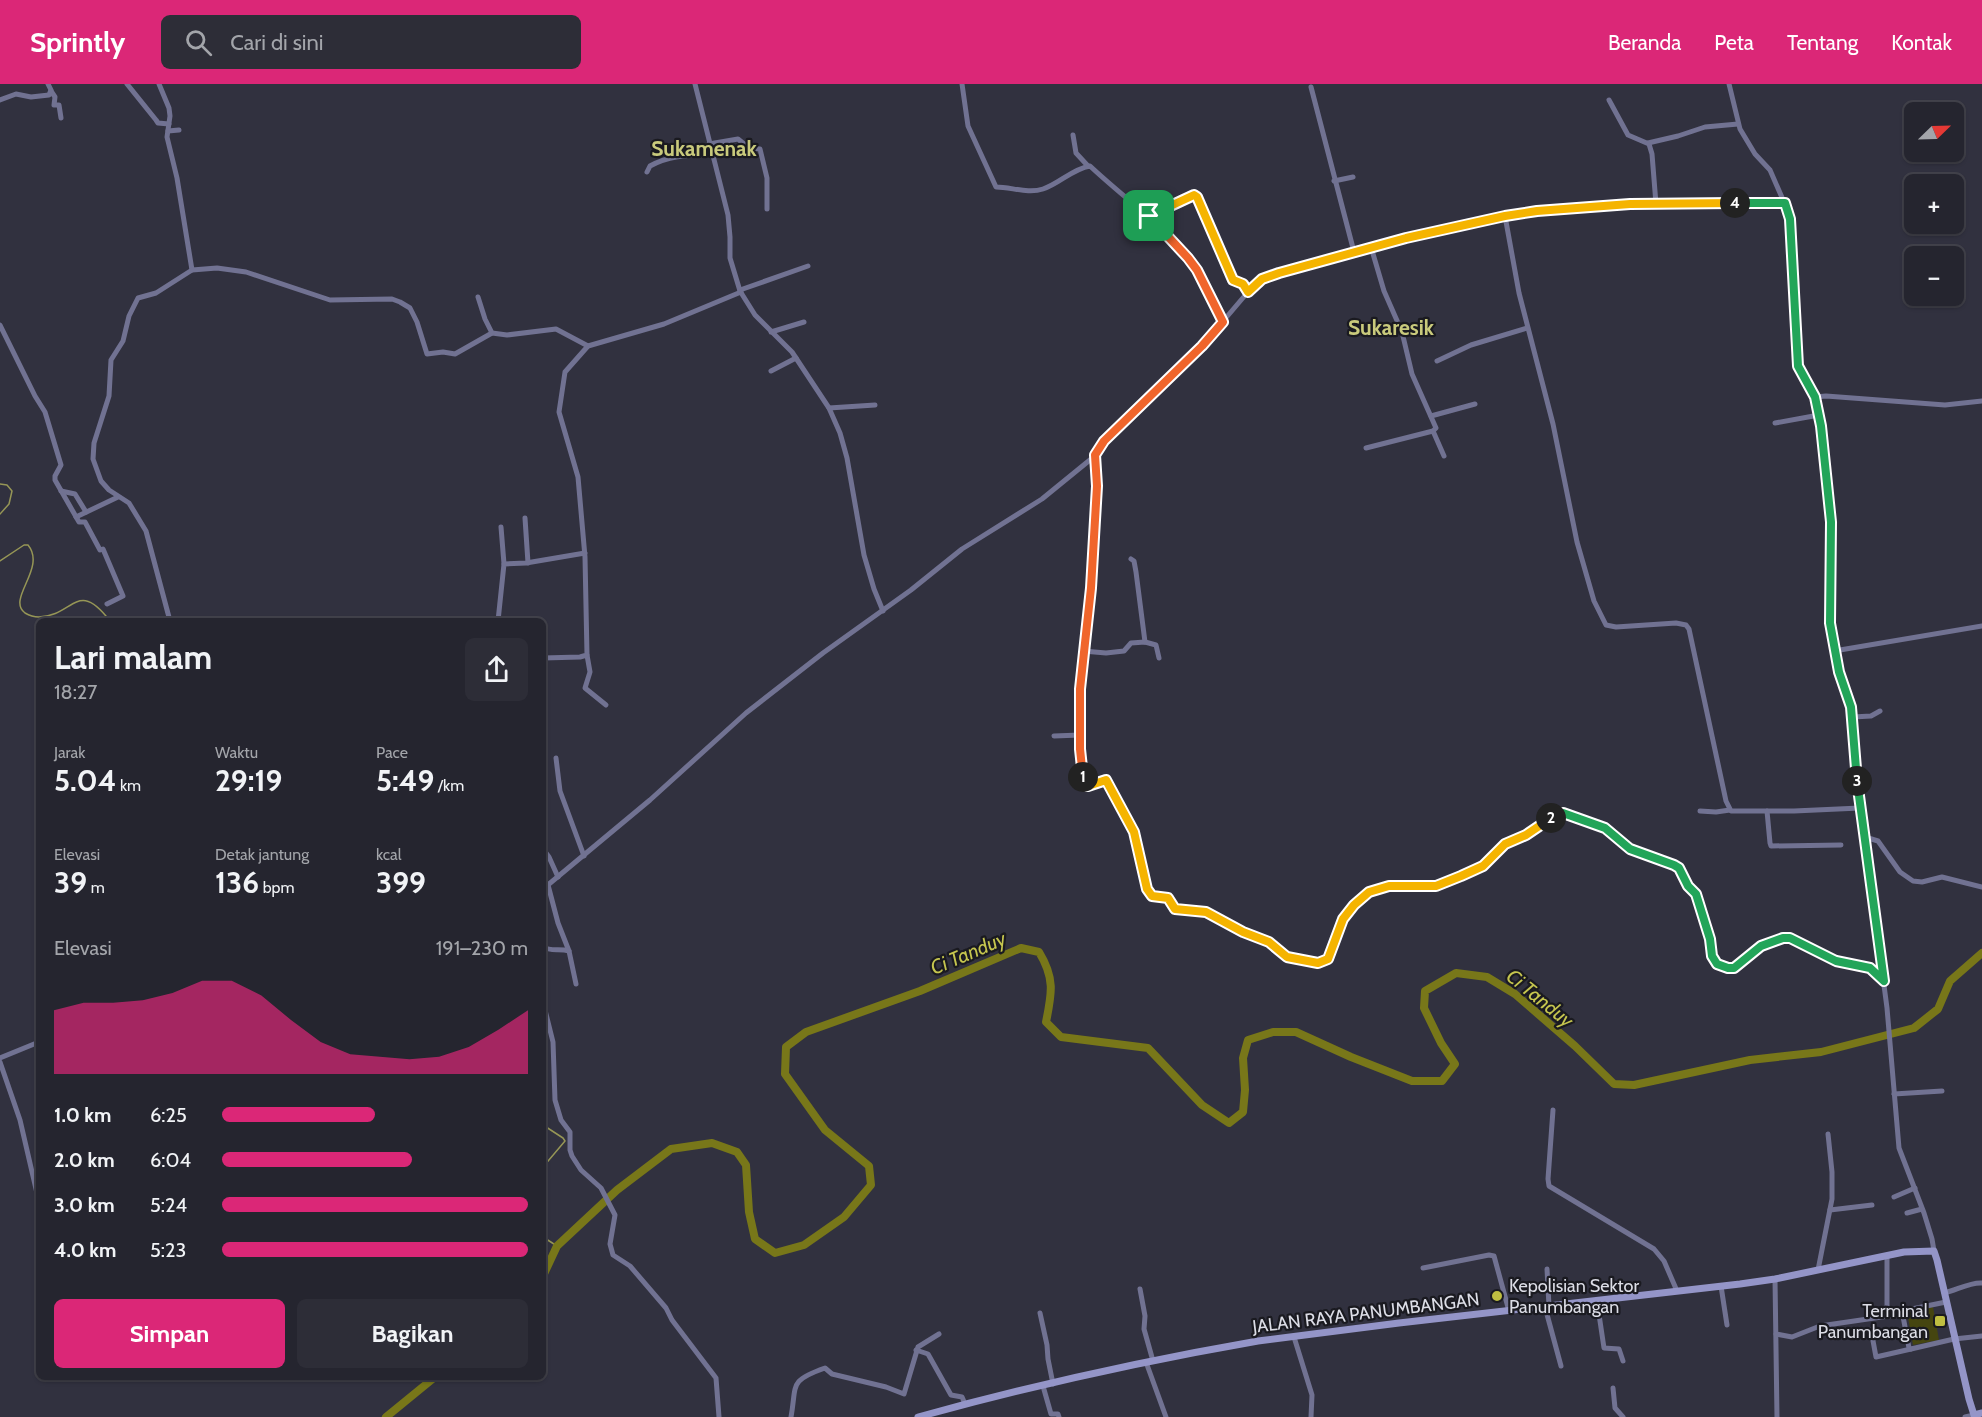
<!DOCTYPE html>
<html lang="id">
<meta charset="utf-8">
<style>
:root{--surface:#25252f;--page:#2d2d37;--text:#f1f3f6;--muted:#a3a5aa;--line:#42424b;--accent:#db2777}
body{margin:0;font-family:Cabin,sans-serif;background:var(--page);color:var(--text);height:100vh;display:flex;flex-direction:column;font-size:22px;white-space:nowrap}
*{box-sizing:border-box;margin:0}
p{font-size:20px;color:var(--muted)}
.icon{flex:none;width:33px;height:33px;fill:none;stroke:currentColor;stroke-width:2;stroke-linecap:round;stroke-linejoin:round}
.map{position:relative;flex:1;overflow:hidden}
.details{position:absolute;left:36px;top:534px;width:510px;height:762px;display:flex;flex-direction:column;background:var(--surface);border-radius:9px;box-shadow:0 2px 4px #0004,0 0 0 2px var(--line)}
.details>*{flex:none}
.needle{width:39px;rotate:67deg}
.controls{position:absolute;left:1904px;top:18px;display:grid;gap:12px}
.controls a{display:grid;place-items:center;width:60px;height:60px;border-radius:9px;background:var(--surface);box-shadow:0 2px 4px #0004,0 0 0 2px var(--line);font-size:30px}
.pin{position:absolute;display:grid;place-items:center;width:51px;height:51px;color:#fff;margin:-26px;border-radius:12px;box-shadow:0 3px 9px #0006}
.km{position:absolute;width:30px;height:30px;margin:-15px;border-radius:50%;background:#222;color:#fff;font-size:16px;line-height:30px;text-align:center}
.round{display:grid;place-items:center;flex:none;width:63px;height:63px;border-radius:9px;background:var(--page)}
.headline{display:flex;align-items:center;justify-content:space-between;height:102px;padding:0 18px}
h1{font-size:33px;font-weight:700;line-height:45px}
.figures{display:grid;grid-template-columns:repeat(3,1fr);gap:9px;height:102px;padding:6px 18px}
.figures div{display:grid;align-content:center}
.figures b{font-size:30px;font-weight:700}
.figures small{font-size:16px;font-weight:400}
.figures p{font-size:16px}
.chart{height:168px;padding:12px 18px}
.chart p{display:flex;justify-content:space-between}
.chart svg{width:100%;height:108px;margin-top:6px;fill:var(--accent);opacity:.7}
.primary-button{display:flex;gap:12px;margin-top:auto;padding:12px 18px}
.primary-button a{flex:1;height:69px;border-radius:9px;background:var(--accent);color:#fff;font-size:24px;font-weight:700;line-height:69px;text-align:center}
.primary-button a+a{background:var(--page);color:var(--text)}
ul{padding:0 18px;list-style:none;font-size:20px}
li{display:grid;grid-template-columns:96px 72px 1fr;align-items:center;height:45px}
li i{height:15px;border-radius:8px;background:var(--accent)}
header{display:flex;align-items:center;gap:36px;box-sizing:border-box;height:84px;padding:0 30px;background:var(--accent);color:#fff}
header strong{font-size:28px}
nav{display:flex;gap:33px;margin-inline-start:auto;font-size:21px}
.search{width:420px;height:54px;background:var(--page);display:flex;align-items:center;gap:15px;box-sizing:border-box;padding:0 21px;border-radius:9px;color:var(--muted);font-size:22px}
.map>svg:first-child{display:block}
</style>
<header>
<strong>Sprintly</strong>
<div class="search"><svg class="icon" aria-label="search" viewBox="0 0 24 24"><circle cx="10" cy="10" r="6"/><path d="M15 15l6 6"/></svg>Cari di sini</div>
<nav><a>Beranda</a><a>Peta</a><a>Tentang</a><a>Kontak</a></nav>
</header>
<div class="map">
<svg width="1982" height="1333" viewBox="0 0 1982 1333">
<rect width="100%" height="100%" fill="#31313f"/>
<path fill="#454510" d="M1933,1223L1939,1256L1913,1261L1907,1228Z"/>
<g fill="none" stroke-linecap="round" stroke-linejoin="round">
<g stroke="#969656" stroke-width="1.5">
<path d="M0,400L7,401L12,407L9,420L0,430"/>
<path d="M0,477L24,461H28C47,484 6,515 25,529C30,532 34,533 39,533C74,532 77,494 110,537"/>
<path d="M543,1041L563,1054L565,1057L543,1083"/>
<path d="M543,1153L557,1162"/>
</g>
<g stroke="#787719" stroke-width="8">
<path d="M543,1192L557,1162L617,1106L671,1065L712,1059L737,1068L746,1081L749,1128L755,1155L775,1169L804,1161L844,1133L871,1101L869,1082L825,1046L785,990L786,963L806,948L920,907L1021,864L1039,868C1055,894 1052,909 1046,938L1061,953L1148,964L1202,1021L1229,1039L1243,1028L1245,1006L1243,974L1248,956L1273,948H1296L1351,973L1412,997H1442L1455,980L1441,959L1424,924L1425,907L1456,889L1487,893L1515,910L1575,962L1614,1000L1634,1001L1750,976L1821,968L1914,944L1938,925L1950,897L1982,869"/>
<path d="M386,1333L435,1293"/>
</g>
<g stroke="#717292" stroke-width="5">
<path d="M127,0L156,36L158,39L169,40"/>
<path d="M159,0L169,24L170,32L167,53L177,94L192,186"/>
<path d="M695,0L728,131L730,153V174L740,207L755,231L792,268L829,324L840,349L847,374L864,471L874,505L883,527"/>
<path d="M962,0L968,42L996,103C1011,103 1028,110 1043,105C1059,100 1072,85 1090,82C1123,113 1159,138 1188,173C1203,192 1211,217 1223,238"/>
<path d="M1729,0L1740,45L1755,70L1770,86L1787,125L1789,135L1798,279L1801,290L1815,313L1821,341L1831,438L1830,539L1835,575L1853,633L1858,704L1887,924L1899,1064L1924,1129L1932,1155L1934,1167"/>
<path d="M1311,3L1354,168"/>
<path d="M51,7L55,13L54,21H59L61,34"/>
<path d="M0,16L16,10L31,13L49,11L51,6L48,0"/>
<path d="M1609,16L1628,51L1649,60L1652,70L1656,120"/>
<path d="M168,47L179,46"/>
<path d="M1073,51L1076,69L1088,82"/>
<path d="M1648,59L1678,52L1705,43L1738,40"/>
<path d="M709,60L738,55L749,64L760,65L767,94V125"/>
<path d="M647,88L650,82C669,71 691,71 712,70"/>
<path d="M1334,97L1353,93"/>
<path d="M1149,132L1194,111L1197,113L1233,196L1243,200L1248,208"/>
<path d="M1505,132L1519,209L1553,340L1577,458L1594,517L1606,541L1616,543L1676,539L1686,541L1689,545L1726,717L1731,727H1794L1860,724"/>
<path d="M740,206L808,182"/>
<path d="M478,213L485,235L492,249L507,251L556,245L588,262"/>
<path d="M0,241L35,312L45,328L61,381L55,392V396L79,438H85L100,466L103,465L123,512L107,520"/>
<path d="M771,248L804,238"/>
<path d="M1437,277L1471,261L1527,244"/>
<path d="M771,287L796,274"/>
<path d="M1815,313L1826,312L1945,321L1982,317"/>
<path d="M829,324L875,321"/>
<path d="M1431,332L1475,320"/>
<path d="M1775,339L1819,331"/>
<path d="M1433,347L1444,372"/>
<path d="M1366,364L1433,347L1436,344L1412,290L1402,248L1384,207L1371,163"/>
<path d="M1096,371C1097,415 1095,460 1091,505C1087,542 1068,673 1087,701H1093L1106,696L1134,748L1147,805L1152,812L1168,814L1175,825L1199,827L1213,832L1243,848L1269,858L1287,874L1323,878C1337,870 1336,847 1344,834C1350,825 1358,817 1366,810C1386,796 1411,806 1433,803C1445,801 1460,793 1472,788C1485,782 1492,770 1503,762C1511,756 1520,755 1528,750C1539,743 1549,731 1563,729L1605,744L1630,765L1674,781L1680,787L1688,802L1696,810L1710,855L1712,872L1717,880L1728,884H1734L1761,862L1787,854L1836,877L1870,884L1884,897"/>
<path d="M61,407L75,410L86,428"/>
<path d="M76,433L118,413"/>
<path d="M525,434L528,479"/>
<path d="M501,443L504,480"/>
<path d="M1131,475L1134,477L1136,488L1145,558"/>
<path d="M170,537L146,447L129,419L109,406L101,397L93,375L94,359L109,312L111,276L123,257L129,232L138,214L156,209L192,186L217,184L246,188L330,216L392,215L400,218L410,224L417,238L427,270L443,268L455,270L492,249"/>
<path d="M498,537L504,480L526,479L585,469"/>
<path d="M1083,567L1106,569L1124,567L1131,559L1145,558L1156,561L1159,574"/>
<path d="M1834,567L1982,542"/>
<path d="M587,571L590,588L585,604L606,621"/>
<path d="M543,574L580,573L587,571L585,473L578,393L559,328L565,288L588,262L664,240L741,208"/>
<path d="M1853,633L1871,632L1880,627"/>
<path d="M1054,652L1080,651"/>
<path d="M556,674L560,707L584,772"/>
<path d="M1700,727L1716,728L1730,726"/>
<path d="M1767,727L1770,759L1771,762L1841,761"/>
<path d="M1865,753L1878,757L1900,788L1913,797L1922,798L1942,793L1982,803"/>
<path d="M543,765L549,773L558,793"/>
<path d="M548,801L558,839L569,867L576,900"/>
<path d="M543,805L650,716L746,629L823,569L911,506L962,465L1042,415L1096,371L1104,357L1202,262L1253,202L1262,195L1406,154L1461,140L1537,127L1630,120L1785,119"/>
<path d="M543,863C551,868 560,864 569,867"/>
<path d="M543,918L553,958L555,1016L561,1036L570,1048V1066L572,1072L581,1086L601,1104L615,1131L610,1160L613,1171L630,1182L666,1224L672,1236L716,1294L719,1333"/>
<path d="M0,974L39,958"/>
<path d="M0,978L20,1036L39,1118"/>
<path d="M1894,1010L1942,1007"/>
<path d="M1553,1026L1548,1095L1549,1102L1654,1165L1664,1177L1677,1207"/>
<path d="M1894,1113L1915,1104"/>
<path d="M1830,1126L1872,1121"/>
<path d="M1907,1129L1922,1125"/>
<path d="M1887,1172V1232"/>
<path d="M1423,1184L1489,1171L1494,1172L1509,1227"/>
<path d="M1547,1185L1549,1222"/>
<path d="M1818,1186L1832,1115V1088L1828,1050"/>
<path d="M1775,1195L1777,1333"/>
<path d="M1721,1202L1727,1241"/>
<path d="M1140,1205L1145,1232L1144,1245L1153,1277"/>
<path d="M1944,1209C1957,1206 1970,1198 1982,1199"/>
<path d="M1597,1217L1604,1264L1619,1265L1623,1277"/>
<path d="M1946,1218L1902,1227L1909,1264L1911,1265L1954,1255L1982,1252"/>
<path d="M1545,1223L1561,1282"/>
<path d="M1040,1229L1047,1261L1048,1275L1053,1300"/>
<path d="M1871,1246L1876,1273L1911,1265"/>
<path d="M1776,1250L1792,1253L1820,1242L1902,1230"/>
<path d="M1294,1253L1312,1311L1311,1333"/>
<path d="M916,1266L928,1270L951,1311L962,1313L965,1320"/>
<path d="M1146,1278L1166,1333"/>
<path d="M1043,1302L1051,1330H1058L1059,1333"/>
<path d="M1613,1304L1615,1324L1623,1333"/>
<path d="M791,1333C797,1301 788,1297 825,1284L832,1290L886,1303L904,1310L918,1263L939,1250"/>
<path d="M1965,1333L1974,1331"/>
</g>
<path stroke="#9495c8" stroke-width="7" d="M918,1333C1030,1302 1143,1277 1258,1257L1399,1239L1740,1200L1775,1195L1904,1168L1934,1167L1937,1176L1969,1315L1974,1331L1982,1329"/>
</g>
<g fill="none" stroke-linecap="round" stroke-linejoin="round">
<g stroke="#fff" stroke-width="12">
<path id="split-1" d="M1083,693L1080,665V605L1091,504L1097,402L1095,371L1104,357L1202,262L1223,238L1197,186L1188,174L1149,132"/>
</g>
<g stroke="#fff" stroke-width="12">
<path id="split-2" d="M1083,693L1088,702L1106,696L1134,748L1147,805L1152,812L1168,814L1175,825L1206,828L1243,848L1269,858L1287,873L1318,879L1328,875L1343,835L1354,821L1369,808L1389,802H1436L1461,792L1483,782L1505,760L1526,751L1551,734"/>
</g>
<g stroke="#fff" stroke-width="12">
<path id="split-3" d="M1551,734L1563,729L1605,744L1630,765L1674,781L1679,784L1688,802L1696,810L1710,855L1712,872L1717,880L1728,884H1734L1761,862L1783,854H1790L1836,877L1870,884L1884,897L1857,697"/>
</g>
<g stroke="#fff" stroke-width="12">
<path id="split-4" d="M1735,119H1785L1790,135L1798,282L1815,313L1821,342L1831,438L1830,539L1839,588L1851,623L1857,697"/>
</g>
<g stroke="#fff" stroke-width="12">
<path id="split-5" d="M1149,132L1194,111L1197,113L1233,196L1243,200L1248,208L1262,195L1279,189L1406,154L1505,132L1537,127L1630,120L1735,119"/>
</g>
<use href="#split-1" stroke="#f0652b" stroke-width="8"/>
<use href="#split-2" stroke="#f5b400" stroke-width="8"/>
<use href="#split-3" stroke="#22a559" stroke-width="8"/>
<use href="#split-4" stroke="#22a559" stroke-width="8"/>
<use href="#split-5" stroke="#f5b400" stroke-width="8"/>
</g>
<g fill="#bfbe41" stroke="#1a1a20" stroke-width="2">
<circle cx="1497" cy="1212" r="6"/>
<rect x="1934" y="1231" width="12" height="12" rx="3"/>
</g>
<g text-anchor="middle" stroke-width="4.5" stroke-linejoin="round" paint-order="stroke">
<g font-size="18" fill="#dcdde6" stroke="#1a1a20" text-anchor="start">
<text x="1509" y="1208">Kepolisian Sektor<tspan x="1509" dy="21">Panumbangan</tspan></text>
<text x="1928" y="1233" text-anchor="end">Terminal<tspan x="1928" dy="21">Panumbangan</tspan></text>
</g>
<g font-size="18" fill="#dcdde6" stroke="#1a1a20">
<text transform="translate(1366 1229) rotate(-7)" y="6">JALAN RAYA PANUMBANGAN</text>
</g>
<g font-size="20" font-style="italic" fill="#c6c64f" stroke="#1a1a20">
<text transform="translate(968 869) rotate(-23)" y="7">Ci Tanduy</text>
<text transform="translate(1540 914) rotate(39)" y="7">Ci Tanduy</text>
</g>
<g font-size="21" font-weight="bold" fill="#c9ca7c" stroke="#1a1a20">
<text x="704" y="72">Sukamenak</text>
<text x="1391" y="251">Sukaresik</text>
</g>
</g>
</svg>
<div class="controls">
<a><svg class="needle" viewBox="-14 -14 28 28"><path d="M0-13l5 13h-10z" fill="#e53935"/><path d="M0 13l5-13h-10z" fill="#a3a5aa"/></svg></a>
<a>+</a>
<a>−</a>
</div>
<div class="pin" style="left:1149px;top:132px;background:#1e9e55"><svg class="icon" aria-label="arrive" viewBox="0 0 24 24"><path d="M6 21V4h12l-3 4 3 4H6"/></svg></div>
<b class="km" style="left:1083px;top:693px">1</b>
<b class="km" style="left:1551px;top:734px">2</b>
<b class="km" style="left:1857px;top:697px">3</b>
<b class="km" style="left:1735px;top:119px">4</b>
<section class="details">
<div class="headline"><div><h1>Lari malam</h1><p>18:27</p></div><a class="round"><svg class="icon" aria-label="share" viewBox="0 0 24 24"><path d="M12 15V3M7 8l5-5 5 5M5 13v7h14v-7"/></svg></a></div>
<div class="figures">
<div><p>Jarak</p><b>5.04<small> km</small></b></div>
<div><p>Waktu</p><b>29:19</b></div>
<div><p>Pace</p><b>5:49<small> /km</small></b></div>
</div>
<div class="figures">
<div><p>Elevasi</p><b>39<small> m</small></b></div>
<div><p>Detak jantung</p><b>136<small> bpm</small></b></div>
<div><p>kcal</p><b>399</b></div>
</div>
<div class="chart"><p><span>Elevasi</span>191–230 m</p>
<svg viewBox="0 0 160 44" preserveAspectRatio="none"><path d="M0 44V18L10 15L20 15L30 14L40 11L50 6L60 6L70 12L80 22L90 31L100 36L110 37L120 38L130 37L140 33L150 26L160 18V44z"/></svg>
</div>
<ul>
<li><b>1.0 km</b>6:25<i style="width:50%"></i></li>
<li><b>2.0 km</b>6:04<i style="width:62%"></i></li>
<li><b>3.0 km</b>5:24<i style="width:100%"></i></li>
<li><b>4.0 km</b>5:23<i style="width:100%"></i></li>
</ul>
<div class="primary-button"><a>Simpan</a><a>Bagikan</a></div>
</section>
</div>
